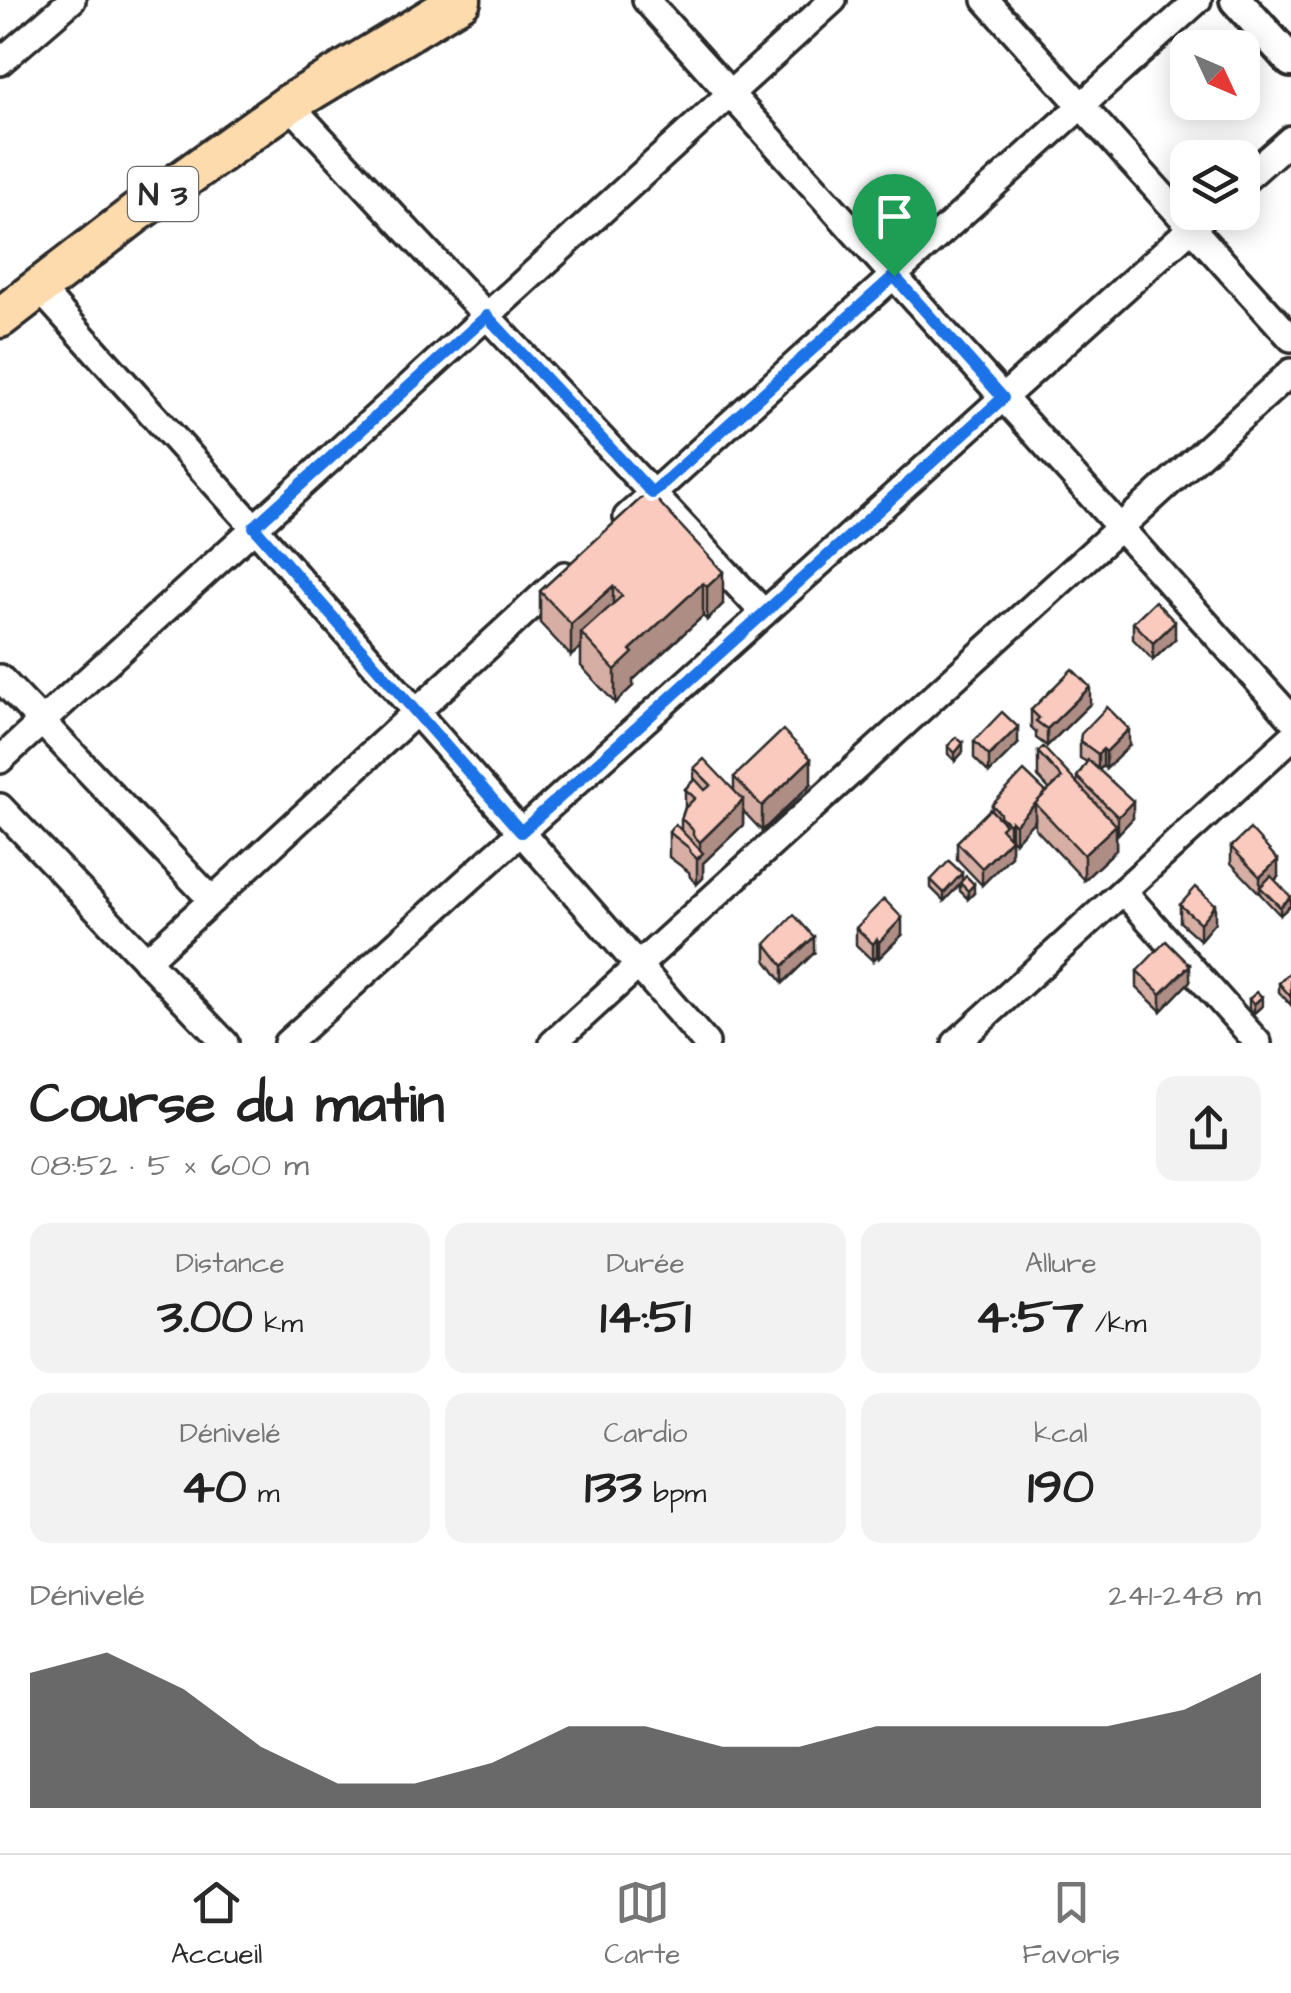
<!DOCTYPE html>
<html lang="fr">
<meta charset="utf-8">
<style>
:root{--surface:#fff;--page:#f2f2f2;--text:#222;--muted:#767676;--line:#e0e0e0;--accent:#2b2b2b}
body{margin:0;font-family:"Architects Daughter",sans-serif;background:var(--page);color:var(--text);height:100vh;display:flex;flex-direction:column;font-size:38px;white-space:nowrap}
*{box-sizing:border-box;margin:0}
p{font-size:32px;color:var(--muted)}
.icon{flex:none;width:55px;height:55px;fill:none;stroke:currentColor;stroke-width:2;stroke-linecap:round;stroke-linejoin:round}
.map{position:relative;height:1043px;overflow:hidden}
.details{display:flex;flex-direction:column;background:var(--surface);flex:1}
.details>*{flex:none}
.needle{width:65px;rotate:134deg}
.controls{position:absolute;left:1170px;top:30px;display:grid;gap:20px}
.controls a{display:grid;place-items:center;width:90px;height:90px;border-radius:20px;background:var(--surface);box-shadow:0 5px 25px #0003;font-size:50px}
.pin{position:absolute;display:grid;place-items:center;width:85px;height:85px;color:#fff;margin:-102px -42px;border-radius:50% 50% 50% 0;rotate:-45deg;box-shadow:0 0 10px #0007}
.pin .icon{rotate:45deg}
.round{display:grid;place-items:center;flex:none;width:105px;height:105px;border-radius:20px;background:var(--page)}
.headline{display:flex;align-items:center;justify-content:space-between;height:170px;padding:0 30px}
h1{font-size:55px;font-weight:700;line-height:75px}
.metrics{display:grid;grid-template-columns:repeat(3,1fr);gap:15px;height:170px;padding:10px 30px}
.metrics div{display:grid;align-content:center;border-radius:20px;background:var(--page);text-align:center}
.metrics b{font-size:50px;font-weight:700}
.metrics small{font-size:28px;font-weight:400}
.metrics p{font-size:28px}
.chart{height:280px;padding:20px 30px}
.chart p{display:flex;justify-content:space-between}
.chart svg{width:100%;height:180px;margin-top:10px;fill:var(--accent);opacity:.7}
.menu{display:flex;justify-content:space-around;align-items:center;height:140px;border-top:2px solid var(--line);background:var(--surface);font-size:28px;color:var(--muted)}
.menu a{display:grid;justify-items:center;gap:5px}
.menu .current{color:var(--accent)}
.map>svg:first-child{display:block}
</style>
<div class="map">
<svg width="1291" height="1043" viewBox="0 0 1291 1043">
<rect width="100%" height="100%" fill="#fff"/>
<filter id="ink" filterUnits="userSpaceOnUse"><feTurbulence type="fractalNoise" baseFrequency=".01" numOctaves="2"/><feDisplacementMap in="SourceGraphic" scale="20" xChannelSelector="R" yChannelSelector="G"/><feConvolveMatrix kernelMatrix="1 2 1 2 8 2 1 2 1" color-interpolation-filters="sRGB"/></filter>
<g filter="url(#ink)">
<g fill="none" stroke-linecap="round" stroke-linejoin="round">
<g stroke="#2b2b2b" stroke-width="32">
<g id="minor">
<path d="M646,0L1291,718"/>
<path d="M986,0L1291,338"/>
<path d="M0,62L72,0"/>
<path d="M289,104L764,613"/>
<path d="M1242,182L1291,139"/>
<path d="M38,287L254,527L706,1043"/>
<path d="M627,517L1198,0"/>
<path d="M0,678L212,900"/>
<path d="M0,760L833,0"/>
<path d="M0,807L225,1043"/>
<path d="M1123,891L1258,1043"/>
<path d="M146,961L565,575"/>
<path d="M287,1043L1209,212"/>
<path d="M553,1043L1291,372"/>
<path d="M956,1043L1291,738"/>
</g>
</g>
<g stroke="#2b2b2b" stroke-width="38">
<path id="tertiary" d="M1236,0L1291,61"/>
</g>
<g stroke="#2b2b2b" stroke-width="45">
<path id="primary" d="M0,318L136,213L289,104L461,0"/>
</g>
<use href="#minor" stroke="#fff" stroke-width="25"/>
<use href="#tertiary" stroke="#fff" stroke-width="30"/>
<use href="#primary" stroke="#fedbac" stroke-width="38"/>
</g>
<g fill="#d6aea3" stroke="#2b2b2b" stroke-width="2.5">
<path d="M649,491L723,604L707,620L703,616L633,680V686L615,703L581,666V647L571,656L540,623V591Z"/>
<path d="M1133,622L1175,639L1153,660L1133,639Z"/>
<path d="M1090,704L1047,746L1036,738V732L1031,727V710Z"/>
<path d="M974,741L1018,744L989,773L974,758Z"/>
<path d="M1080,741L1129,746L1106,769L1103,766L1099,770L1133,818L1118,834L1116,832V850L1084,880L1035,828V820L1015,842L1011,839V856L982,885L957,859V842L992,811V805L1046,794L1050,790L1038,777V752L1077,784V777L1087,762L1080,758Z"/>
<path d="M948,746L963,752L955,761L948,754Z"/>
<path d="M694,768L734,791V777L811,784L762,831L743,811V825L703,863V878L697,884L690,877L689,872L669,857V832L681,830V820L685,807V789L694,780Z"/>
<path d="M1231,847L1278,877L1275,880L1291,905L1280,915L1231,863Z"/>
<path d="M931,880H962L974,893L968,899L960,891V884L944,901L931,888Z"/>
<path d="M1180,905L1215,922L1200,940L1180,922Z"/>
<path d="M856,928L902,935L879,958L877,956L873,961L856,945Z"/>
<path d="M766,944L814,953L783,983L766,960Z"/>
<path d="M1137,971L1190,981L1161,1011L1137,988Z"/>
<path d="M1291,975V1005L1279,992V983Z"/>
<path d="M1249,999L1262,1006L1254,1013L1249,1008Z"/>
</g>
<g fill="#ae8d84" stroke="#2b2b2b" stroke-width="2.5">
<path d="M723,572V604L707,620V587Z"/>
<path d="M703,583V616L633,680V686L615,703V670L630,650Z"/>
<path d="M613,586V619L581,633V647L571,656V624Z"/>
<path d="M1175,622V639L1153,660V643Z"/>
<path d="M1090,687V704L1047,746V729Z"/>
<path d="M1018,727V744L989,773V756Z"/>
<path d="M1129,729V746L1106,769V752Z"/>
<path d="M963,743V752L955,761V753Z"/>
<path d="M1103,749V766L1098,771V754Z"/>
<path d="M811,759V784L762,831V806Z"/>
<path d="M1046,792L1035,803V820L1015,842V825Z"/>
<path d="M743,800V825L703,863V878L697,884V859L700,857V842Z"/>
<path d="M1133,801V818L1118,834V817Z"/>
<path d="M1011,821V838L1009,841V824Z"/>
<path d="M1116,825V850L1084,880V855Z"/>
<path d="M1011,839V856L982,885V868Z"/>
<path d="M1278,860V877L1264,890L1260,887V894V877Z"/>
<path d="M962,873V882L944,901V893Z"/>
<path d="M974,884V893L968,899V891Z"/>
<path d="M1291,897V905L1280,915V907Z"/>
<path d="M1215,905V922L1200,940V923Z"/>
<path d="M902,918V935L879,958V942Z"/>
<path d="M814,937V953L783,983V966Z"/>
<path d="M877,939V956L873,961V944Z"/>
<path d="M1190,965V981L1161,1011V994Z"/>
<path d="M1262,997V1006L1254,1013V1004Z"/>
</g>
<g fill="#f9cabd" stroke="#2b2b2b" stroke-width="2.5">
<path d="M649,491L723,572L707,587L703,583L630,650L633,653L615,670L581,633L622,596L613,586L571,624L540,591Z"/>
<path d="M1155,601L1175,622L1153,643L1133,622Z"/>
<path d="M1072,669L1090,687L1047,729L1036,721L1039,718L1031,710Z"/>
<path d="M1107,707L1129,729L1106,752L1103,749L1098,754L1080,741L1081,734Z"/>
<path d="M1002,712L1018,727L989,756L974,741Z"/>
<path d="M783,730L811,759L762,806L734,777Z"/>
<path d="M956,737L963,743L955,753L948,746Z"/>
<path d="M1043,747L1116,825L1084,855L1035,803L1062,778L1038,752Z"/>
<path d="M704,759L743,800L700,842L693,835V830L684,821L681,820L685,808L695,798L685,789L695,779L705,790L711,785L694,768Z"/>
<path d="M1088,760L1133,801L1118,817L1077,777Z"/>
<path d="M1024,771L1046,792L1015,825L1011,821L1009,824L1000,816V813L992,805Z"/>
<path d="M990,809L1005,824L1001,828L1011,839L982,868L957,842Z"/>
<path d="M675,824L703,853L697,859L690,852L689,848L669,832Z"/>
<path d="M1250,829L1278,860L1260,877L1231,847Z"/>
<path d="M949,861L962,873L944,893L931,880Z"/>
<path d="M966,876L974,884L968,891L960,883Z"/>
<path d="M1271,876L1291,897L1280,907L1260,887Z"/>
<path d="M1196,887L1215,905L1200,923L1180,905Z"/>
<path d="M884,899L902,918L879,942L877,939L873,944L856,928Z"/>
<path d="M794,915L814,937L783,966L766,944Z"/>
<path d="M1166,941L1190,965L1161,994L1137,971Z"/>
<path d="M1289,973L1291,975V997L1279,983Z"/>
<path d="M1257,992L1262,997L1254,1004L1249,999Z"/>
</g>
</g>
<g fill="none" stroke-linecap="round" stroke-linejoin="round" filter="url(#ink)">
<g stroke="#fff" stroke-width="20">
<path id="route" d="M894,276L1003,398L521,832L254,527L487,316L652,493Z"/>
</g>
<use href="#route" stroke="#1a73e8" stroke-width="12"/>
</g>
<g text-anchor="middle" stroke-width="9" stroke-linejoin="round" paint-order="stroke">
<rect fill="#fff" stroke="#6b6b6b" stroke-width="2.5" x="128" y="167" width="70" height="54" rx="8"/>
<g font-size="32" font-weight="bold" fill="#2b2b2b">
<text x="163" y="205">N 3</text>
</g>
</g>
</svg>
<div class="controls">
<a><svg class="needle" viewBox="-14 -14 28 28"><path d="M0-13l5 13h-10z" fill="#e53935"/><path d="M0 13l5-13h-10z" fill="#767676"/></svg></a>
<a><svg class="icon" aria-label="layers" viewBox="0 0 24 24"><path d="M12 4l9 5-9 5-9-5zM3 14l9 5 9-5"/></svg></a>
</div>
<div class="pin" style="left:894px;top:276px;background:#1e9e55"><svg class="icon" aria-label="arrive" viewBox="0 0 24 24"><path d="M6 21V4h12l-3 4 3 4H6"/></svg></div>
</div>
<section class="details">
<div class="headline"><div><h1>Course du matin</h1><p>08:52 · 5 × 600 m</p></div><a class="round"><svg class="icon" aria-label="share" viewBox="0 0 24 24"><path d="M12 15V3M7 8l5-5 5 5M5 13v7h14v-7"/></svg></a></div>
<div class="metrics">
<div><p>Distance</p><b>3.00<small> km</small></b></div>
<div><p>Durée</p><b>14:51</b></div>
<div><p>Allure</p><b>4:57<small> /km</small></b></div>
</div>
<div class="metrics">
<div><p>Dénivelé</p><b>40<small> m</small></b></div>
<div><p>Cardio</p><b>133<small> bpm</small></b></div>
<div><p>kcal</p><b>190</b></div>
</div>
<div class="chart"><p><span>Dénivelé</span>241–248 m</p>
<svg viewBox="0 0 160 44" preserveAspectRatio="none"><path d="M0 44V11L10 6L20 15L30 29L40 38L50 38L60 33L70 24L80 24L90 29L100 29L110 24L120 24L130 24L140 24L150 20L160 11V44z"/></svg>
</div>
</section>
<nav class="menu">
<a class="current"><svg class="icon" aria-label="home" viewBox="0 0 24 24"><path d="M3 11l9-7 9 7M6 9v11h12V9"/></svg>Accueil</a>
<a><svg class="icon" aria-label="map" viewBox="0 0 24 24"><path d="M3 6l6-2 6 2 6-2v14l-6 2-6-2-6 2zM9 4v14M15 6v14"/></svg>Carte</a>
<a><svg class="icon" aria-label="saved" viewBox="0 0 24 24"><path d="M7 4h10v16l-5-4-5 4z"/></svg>Favoris</a>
</nav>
